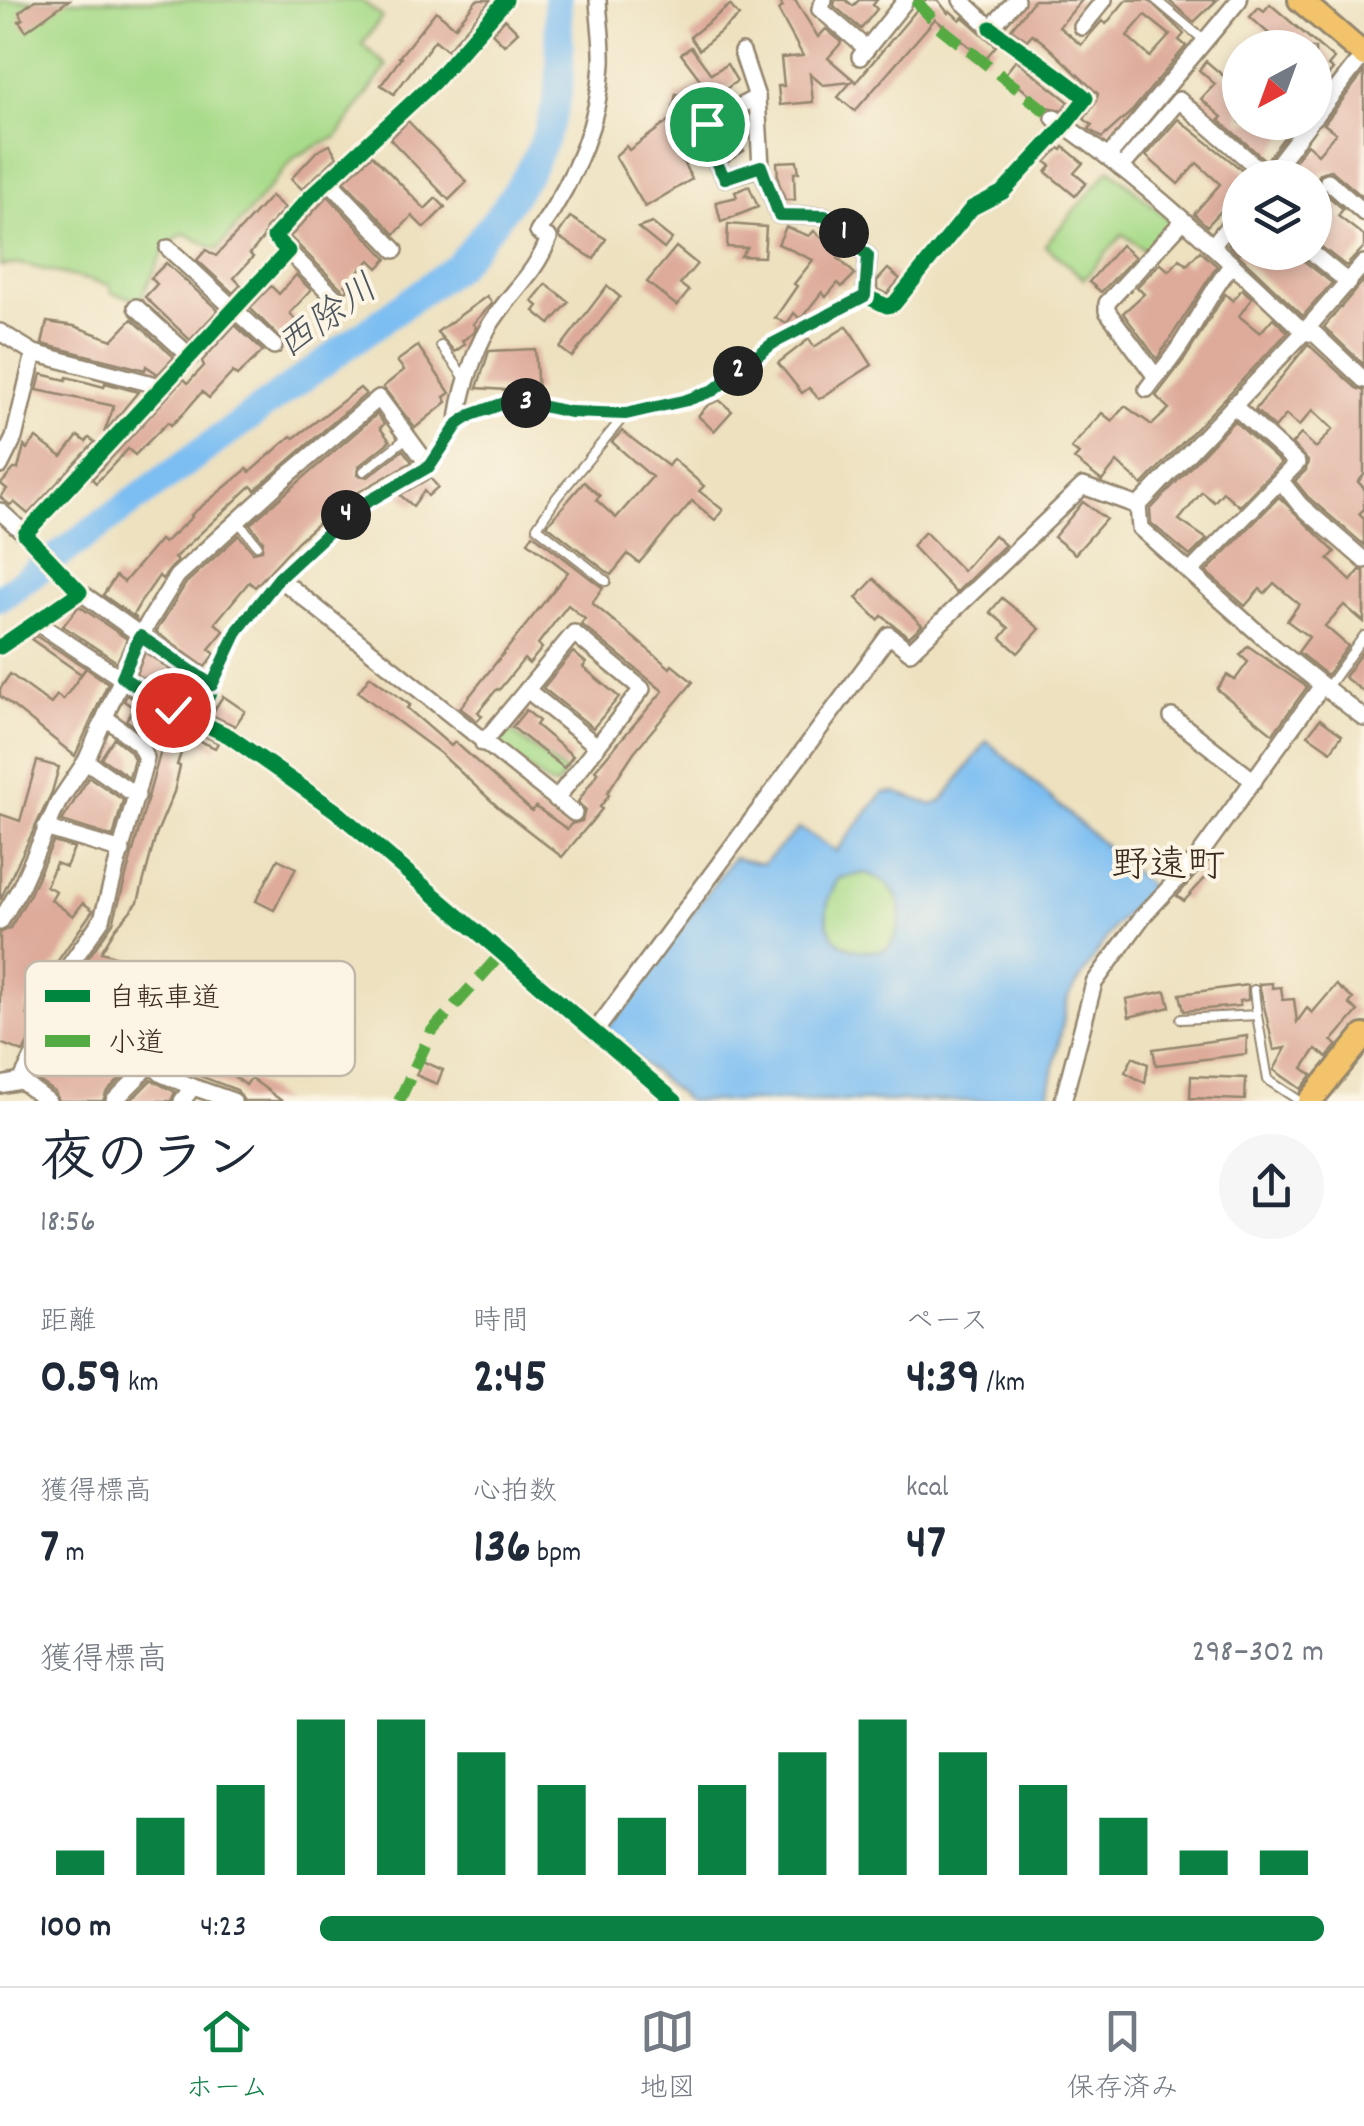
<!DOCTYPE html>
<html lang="ja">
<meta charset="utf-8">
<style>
:root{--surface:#fff;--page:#f6f6f7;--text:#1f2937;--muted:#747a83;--line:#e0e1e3;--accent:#0b8043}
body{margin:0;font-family:Dekko,"Klee One",sans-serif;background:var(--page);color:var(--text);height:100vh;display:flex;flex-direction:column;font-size:38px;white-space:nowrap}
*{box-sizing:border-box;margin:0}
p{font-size:32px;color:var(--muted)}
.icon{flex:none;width:55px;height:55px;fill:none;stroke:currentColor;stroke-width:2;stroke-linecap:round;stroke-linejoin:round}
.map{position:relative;height:1101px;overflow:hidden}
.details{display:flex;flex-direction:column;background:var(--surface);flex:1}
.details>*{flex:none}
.needle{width:65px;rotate:221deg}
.controls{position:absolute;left:1222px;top:30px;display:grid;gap:20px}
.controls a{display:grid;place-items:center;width:110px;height:110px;border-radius:50%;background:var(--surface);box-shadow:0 5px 15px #0003;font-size:50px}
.pin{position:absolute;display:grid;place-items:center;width:85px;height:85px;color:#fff;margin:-42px;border:5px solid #fff;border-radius:50%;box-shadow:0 2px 10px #0007}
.km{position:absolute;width:50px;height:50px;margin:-25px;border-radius:50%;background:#222;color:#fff;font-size:28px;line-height:50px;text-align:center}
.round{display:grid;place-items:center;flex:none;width:105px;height:105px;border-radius:52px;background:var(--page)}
.head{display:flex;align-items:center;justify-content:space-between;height:170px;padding:0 40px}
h1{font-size:55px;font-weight:700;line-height:75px}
.metrics{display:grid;grid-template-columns:repeat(3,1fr);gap:15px;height:170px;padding:10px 40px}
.metrics div{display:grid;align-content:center}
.metrics b{font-size:50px;font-weight:700}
.metrics small{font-size:28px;font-weight:400}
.metrics p{font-size:28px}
.chart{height:280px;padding:20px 40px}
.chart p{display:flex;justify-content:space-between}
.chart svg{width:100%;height:180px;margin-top:10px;stroke:var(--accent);stroke-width:6}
ul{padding:0 40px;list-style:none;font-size:32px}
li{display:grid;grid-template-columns:160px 120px 1fr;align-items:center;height:75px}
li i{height:25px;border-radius:12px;background:var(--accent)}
.tab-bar{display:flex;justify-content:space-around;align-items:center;height:140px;border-top:2px solid var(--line);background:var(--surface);font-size:28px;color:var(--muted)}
.tab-bar a{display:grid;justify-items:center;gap:5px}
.tab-bar .selected{color:var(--accent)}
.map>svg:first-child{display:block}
</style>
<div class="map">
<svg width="1364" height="1101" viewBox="0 0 1364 1101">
<rect width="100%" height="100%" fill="#fcf5e5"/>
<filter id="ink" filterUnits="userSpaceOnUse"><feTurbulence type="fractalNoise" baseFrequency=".01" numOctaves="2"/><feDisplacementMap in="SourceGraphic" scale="20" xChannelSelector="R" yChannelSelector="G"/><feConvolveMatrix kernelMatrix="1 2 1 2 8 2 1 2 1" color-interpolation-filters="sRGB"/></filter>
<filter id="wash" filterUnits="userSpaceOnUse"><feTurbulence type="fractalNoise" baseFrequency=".0048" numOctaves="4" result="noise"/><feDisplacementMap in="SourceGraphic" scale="40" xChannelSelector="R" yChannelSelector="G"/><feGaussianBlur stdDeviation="2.25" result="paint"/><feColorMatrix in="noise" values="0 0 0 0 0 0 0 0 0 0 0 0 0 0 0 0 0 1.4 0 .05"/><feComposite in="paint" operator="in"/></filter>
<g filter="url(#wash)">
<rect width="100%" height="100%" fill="#ede1bf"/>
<g fill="#a8db8a" stroke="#728254" stroke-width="2.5">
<path d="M0,0H361L382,17L362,44L387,66L337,137L296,156L217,250L184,233L166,247L140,300L112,293L110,285L20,264L0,266Z"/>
<path d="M1110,169L1172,222L1146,252L1123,234L1084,279L1045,245Z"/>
<path d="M507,728L566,773L556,786L550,785L499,746L498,740Z"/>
<path d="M865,873C904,884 910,920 887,950C833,959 810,923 839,878Z"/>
</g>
<path fill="#7cbef2" stroke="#5c7488" stroke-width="2.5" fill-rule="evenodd" d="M987,741L1151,887L1114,926L1068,998L1047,1101H687L605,1031L733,858L763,864L799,828L836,851L883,793L895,792L933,805L943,800ZM865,873C904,884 910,920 887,949C834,960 810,923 839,878Z"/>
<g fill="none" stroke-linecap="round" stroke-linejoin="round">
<path stroke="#7cbef2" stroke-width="28" d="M0,598L457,266C501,214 546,163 558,93C563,64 558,30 557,0"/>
</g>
<g id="blocks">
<g fill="#deab9b" fill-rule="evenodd">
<path d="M35,0H69L26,31L19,21L23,19L19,12Z"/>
<path d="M477,0H491L447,50L435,40L394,94L381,85L401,58L399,57L436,11L455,27Z"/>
<path d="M779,0H795L818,37L826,29L842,42L828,58L856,82L925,0H938L948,13L950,11L960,20L963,17L996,46L985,59L935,19L855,111L838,97L851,82L823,85L810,74L813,102L780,105L778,86H784L781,58L803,56L778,10L783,7Z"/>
<path d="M835,0H846L853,6L859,0H877L873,5L877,9L861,29L834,6Z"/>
<path d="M1034,0H1082L1059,27L1081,45L1102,21L1106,24L1126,0H1149L1184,34L1179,40L1186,46L1132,111L1102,138L1089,129L1092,125L1084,119L1095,104L1098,94L1044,43L1032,34L1027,40L1011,29ZM1145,15L1170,35L1150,57L1127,36Z"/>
<path d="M1168,0H1217L1194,22Z"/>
<path d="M1270,4L1334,59L1328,66L1333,70L1323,81L1315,74V48H1285L1250,17L1259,7L1264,11Z"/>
<path d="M730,5L739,16L699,50L690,37Z"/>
<path d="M505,19L518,32L504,45L492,33Z"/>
<path d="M691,47L711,74L727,64L737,81L704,105L693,89L687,117L672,114L676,94L682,95L702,82L681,54Z"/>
<path d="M1016,60L1069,102L1062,110L1043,106L1005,74Z"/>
<path d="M1206,61L1240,90V122H1278L1288,132L1266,161L1219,120L1222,117L1201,99L1215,84L1199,70Z"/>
<path d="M1364,72V198L1331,170L1320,173L1317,180L1320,189L1343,209L1338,216L1364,236V247L1346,266L1315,242V178H1282L1307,144L1318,154L1336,133L1324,124Z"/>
<path d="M1178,119L1251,177L1240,178V201L1234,197L1207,226L1194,214L1220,184L1197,163L1178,184L1146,156Z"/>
<path d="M408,121L467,182L449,200L390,139Z"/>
<path d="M669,121L681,139L673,144L692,179L645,207L615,156L626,146L629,150Z"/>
<path d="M730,124L736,132L732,134L744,151L728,161L715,137L717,132Z"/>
<path d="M330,145L337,157L302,189L291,179L316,152Z"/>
<path d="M1064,147L1083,163L1074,173L1086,183L1075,196L1046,172L1051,166L1046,162L1059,148L1062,150Z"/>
<path d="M372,155L425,209L436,198L445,207L424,228L412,216L395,234L344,181Z"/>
<path d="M797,161L799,172L794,173L795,200H785L778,180L777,162Z"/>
<path d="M749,186L758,207L721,222L716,202L737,197L735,192Z"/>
<path d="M271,196L285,208L266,229L263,238L250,254L253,257L234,278L241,285L233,293L197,260L206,250L216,256Z"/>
<path d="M328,196L387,259L378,268L370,260L345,285L349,288L345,292L290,237Z"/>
<path d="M570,217L606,239L594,259L560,238L559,233Z"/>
<path d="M652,223L672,239L664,249L638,228Z"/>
<path d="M728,224L766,227L764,257L741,256L747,248L727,247Z"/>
<path d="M786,227L809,236L814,231L841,254L838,258L855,274L842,287L838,283L826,297L822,292L803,316L799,318L794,313L787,324L775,318L797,286L794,284L813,260L778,244Z"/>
<path d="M1240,231V252H1300L1304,261L1332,283L1303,316L1228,245Z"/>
<path d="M1121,245L1135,257L1101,292L1089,282Z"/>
<path d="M676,247L697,264L680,284L689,291L677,306L647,282Z"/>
<path d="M1200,251L1217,266L1157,359L1123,313L1144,294L1137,287L1160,263L1169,271L1180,259L1187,265Z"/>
<path d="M166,263L218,310L190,340L145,297L157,284L151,278Z"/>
<path d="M888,269L900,279L887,294L877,289V281Z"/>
<path d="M296,275L311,290L290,313L296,321L290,326L295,333L284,342L250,308L271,286L279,294Z"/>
<path d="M1364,280V365L1324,327Z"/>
<path d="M546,284L569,302L550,324L534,311L538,306L532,301Z"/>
<path d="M607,286L620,297L572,357L560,348Z"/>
<path d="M1242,289L1252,298L1239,316L1260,333L1273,318L1288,332L1142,485L1117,462L1102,481L1074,459L1079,454L1071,448L1102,413L1112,421L1125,406L1152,425L1169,409L1156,396L1186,357L1225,294L1233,301Z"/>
<path d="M487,296L492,303L473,324L476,327L473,333L462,341L465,344L455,352L437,332Z"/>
<path d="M132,319L174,357L158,374L146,366L145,370L42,344L47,322L74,326L112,340Z"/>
<path d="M235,325L263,351L237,376L233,372L209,398L202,392L181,416L171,425L168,422L135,455L128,449L96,483L92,479L184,379L188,383L204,366L202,361Z"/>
<path d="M847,326L872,365L819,399L809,388L802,393L778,363L809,339L814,347Z"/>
<path d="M1308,344L1356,388L1364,391V475L1358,482L1364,488V509L1359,514L1364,519V545L1308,497L1295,481L1306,470L1308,461L1292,444L1301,434L1316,448L1333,429L1313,410L1299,426L1286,415L1275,428L1255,410Z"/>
<path d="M418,346L450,393L444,397L447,402L415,428L383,387L404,370L397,361Z"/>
<path d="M535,349L538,392L477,388L489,351Z"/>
<path d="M41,374L66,380L67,377L104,387L105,383L138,392L104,433L114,406L37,390Z"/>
<path d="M360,388L366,394L255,490L251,486L174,558L177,561L162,579L159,576L140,603L133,615L137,619L103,595L116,576L124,582L160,540L164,543L192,517L191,515L247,469L250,472L291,436L294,438Z"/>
<path d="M719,400L732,411L714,431L698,416L708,405Z"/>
<path d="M377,414L384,424L380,428L390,441L359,466L358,475L368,477L403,450L412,462L343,501L298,541L255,587L249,582L215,623L224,631L209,649L215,654L205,667L156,632L186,583L239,535L253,552L262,550L263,541L250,524Z"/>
<path d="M1234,421L1281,463L1239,506L1223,492L1214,502L1202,492L1179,520L1207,539L1190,556L1151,523L1150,510Z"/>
<path d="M622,431L668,466L673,459L704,486L699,491L723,510L715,520L692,501L639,563L628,554L611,575L547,525L584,482L600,496L596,500L616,518L652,477L612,442Z"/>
<path d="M78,436L86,442L89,438L95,442L28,514L14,502L10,505L0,497L7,489L1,484L14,469H18L24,446L27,449L36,438L62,457Z"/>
<path d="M430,478L438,487L428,496L424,491L413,506L400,495Z"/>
<path d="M1279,497L1335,552L1328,559L1351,581L1360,570L1364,571V622L1344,605L1325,626L1348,646L1327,675L1298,652L1309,637L1287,621L1299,604L1274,583L1265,593L1260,589L1245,606L1206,572Z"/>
<path d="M1083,502L1106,519L1075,554L1054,537Z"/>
<path d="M925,532L963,571L994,535L1005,545L956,593L912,546Z"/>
<path d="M533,534L603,588L592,603L670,668L672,665L693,682L634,752L607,793L609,795L600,807L602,809L562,857L499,808L440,753L358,692L370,676L410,705L407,708L451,746L455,742L532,811L536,807L567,829L571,824L582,821L585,810L578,802L598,772L595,770L663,691L581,624L585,619L568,605L538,644L542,648L529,664L524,659L499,690L497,689L478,712L482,716L477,721L460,708L568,572L528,542Z"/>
<path d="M874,579L922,625L909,637L882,616L878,620L856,598Z"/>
<path d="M1002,598L1040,629L1018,653L1001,638L1009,628L990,612Z"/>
<path d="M79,606L127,639L117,662L63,626Z"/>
<path d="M36,636L86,668L81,674L31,639Z"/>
<path d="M1248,646L1307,687L1273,734L1217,689L1227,675L1235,680L1248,662L1240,655Z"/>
<path d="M1364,649V692L1344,677Z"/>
<path d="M145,652L193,686L185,698L191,703L189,706L136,674Z"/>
<path d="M573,652L586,663L583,667L619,697L593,728L543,688Z"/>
<path d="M86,668L108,683L75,756L0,696V689L10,674L51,704L57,695L63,700Z"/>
<path d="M127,695L179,726L187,727L218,743L215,748L187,735L177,765L180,766L174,792L156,835L138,902L115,929L101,952L128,960L114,997L120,1000L117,1006L135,1011L179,1046L183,1040L246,1085L251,1078L282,1101H244L237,1090L168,1064L127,1028L77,997L80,994L69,985L113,923L168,725L153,747L147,736L126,720L134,708L124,701Z"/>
<path d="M223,696L245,711L235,726L211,715Z"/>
<path d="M526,710L539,721L536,725L573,756L564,768L512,727Z"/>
<path d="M1320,719L1342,735L1331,751L1308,735Z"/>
<path d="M114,738L130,751L134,759L129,777L101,758Z"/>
<path d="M37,761L59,767L52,792L0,900V814L20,821Z"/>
<path d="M89,777L123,800L113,837L62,821Z"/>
<path d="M53,842L74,848L66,867L56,863L46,886L56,891L51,900L73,916L83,903L93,910L28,1004L27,1013L34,1031L23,1052L0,1043V933L10,928L30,894Z"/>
<path d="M1211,858L1218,864L1184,901L1177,896Z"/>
<path d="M278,859L296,868L274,910L256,901Z"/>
<path d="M1272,983V988L1281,987L1283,1000L1294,999L1297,1022L1307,1008L1312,1013L1336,985L1353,999L1349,1004L1358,1011L1332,1041L1337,1045L1327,1057L1316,1049L1303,1068L1312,1075L1301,1089L1274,1070L1286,1048L1274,1050L1259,984Z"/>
<path d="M1248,985V1000L1239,1001L1240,1006L1184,1011L1180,994Z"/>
<path d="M1166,991L1170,1007L1129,1017L1126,999Z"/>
<path d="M53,1008L75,1023L70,1032L86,1047L94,1036L114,1046L134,1065L106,1093L103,1101H59L55,1092L35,1078L57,1033L51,1012Z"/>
<path d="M1247,1036L1246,1054L1156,1065L1153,1049Z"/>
<path d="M1133,1057L1148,1064L1145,1083L1125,1072Z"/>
<path d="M422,1061L443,1070L437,1084L416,1075Z"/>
<path d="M1191,1076L1246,1078L1245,1100L1190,1098Z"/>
<path d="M151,1080L175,1092L171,1101H130Z"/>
</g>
</g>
</g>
<g filter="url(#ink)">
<use href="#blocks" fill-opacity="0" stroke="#94866e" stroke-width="2.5"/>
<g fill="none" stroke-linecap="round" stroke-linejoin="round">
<g stroke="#94866e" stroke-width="12">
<g id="lane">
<path d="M1156,0L1205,41"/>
<path d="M441,346L465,378"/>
<path d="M364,471L408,437"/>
<path d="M238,521L257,545"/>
<path d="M606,581L537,527L557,497L625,415"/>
<path d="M1325,690L1364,636"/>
<path d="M1254,990L1257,1015"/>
<path d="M1181,1019L1257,1015L1268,1080L1300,1101"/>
</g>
</g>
<g stroke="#94866e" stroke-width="20">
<g id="street">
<path d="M824,0L820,9L867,49"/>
<path d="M961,0L991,28L1016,0"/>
<path d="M1082,27L1104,0"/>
<path d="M742,52L757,97L761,167L779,215L825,216L868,256L865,296"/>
<path d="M860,57L906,0"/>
<path d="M757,97L707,124L703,139L725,178L761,167"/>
<path d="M1315,117L1364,54"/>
<path d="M1054,118C1145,180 1225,257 1304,332L1315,334L1364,380"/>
<path d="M1108,157L1239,0"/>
<path d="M1121,168L1179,100L1268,177"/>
<path d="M1267,178L1310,122"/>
<path d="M328,180L395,250"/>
<path d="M1328,181L1364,213"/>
<path d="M1212,246L1240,212"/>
<path d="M168,248L274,346"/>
<path d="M288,251L337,300"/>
<path d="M1311,252L1349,283"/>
<path d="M1364,263L1304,332L1138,506L1140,528L1275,648L1364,718"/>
<path d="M136,307L191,357"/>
<path d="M0,332L34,353L164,387"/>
<path d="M1156,377C1187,344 1204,300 1232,264"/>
<path d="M1147,389L1156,377L1107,311V303L1183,221"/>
<path d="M458,424C459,398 474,352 488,328C507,295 535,276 549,238L538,232C573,182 599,126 602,64C603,43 599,21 598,0"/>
<path d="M0,466L14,438L34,353"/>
<path d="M1281,481L1300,505L1364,560"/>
<path d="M0,511L25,534"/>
<path d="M1190,572L1297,463L1233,405"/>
<path d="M279,578L574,813"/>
<path d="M80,592L211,685"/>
<path d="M36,622L148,696L184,716"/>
<path d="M0,647L80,592L25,534L288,251L274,237L310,197L433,83L506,0"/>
<path d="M527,690L597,746"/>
<path d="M1172,717L1254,781"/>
<path d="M483,743L574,633L642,689L556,799"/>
<path d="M86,761L137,796"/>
<path d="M45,828L122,851"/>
<path d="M0,922L20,888L58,803L86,761L140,636L177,576L288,475L379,398L429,466"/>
<path d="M50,992L103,1029L120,1037L162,1074L193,1087L182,1101"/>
<path d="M594,1033L889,635L910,652L1083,486L1138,506"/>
<path d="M21,1081L46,1032L38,1010L102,919L146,758L139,744L105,717"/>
<path d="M0,1085L21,1081L48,1101"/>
<path d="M193,1087L233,1101"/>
<path d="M114,1101L151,1064"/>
<path d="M675,1101L336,811L229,736L196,720L239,630L276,582L349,511L429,466L458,424L471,415L513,400L570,412L626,414L687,401L715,390L772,344L865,296L887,306L894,304L972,208L1003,192L1065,125L1086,98C1055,72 1023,52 991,28"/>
<path d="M1063,1101L1094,983L1143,916L1198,857L1321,687"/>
</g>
</g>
<g stroke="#94866e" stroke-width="28">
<g id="primary">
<path d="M1300,0L1364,55"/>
<path d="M1310,1101L1364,1036"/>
</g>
</g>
<use href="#lane" stroke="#fff" stroke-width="8"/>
<use href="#street" stroke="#fff" stroke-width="15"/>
<use href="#primary" stroke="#f2c36a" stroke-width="22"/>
<g stroke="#55ab43" stroke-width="12" stroke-dasharray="25 12" stroke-linecap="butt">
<path d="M915,0L941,28L1054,118"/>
<path d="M399,1101L432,1031L502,953"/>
</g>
<g stroke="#fcf5e5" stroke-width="21">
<g id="cycleway">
<path d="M0,647L80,592L25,534L288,251L274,237L310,197L433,83L506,0"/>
<path d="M675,1101L336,811L229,736L196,720L239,630L276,582L349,511L429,466L458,424L471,415L513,400L570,412L626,414L687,401L715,390L772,344L865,296L887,306L894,304L972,208L1003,192L1065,125L1086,98C1055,72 1023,52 991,28"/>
</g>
</g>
<use href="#cycleway" stroke="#00873e" stroke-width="15"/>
</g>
</g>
<g fill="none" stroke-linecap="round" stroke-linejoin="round" filter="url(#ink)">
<g stroke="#fff" stroke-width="20">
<path id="route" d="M173,710L122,677L140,636L212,685L238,630L279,578L350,512L430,466L458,424L471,415L513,400L570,412L626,414L687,400L714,390L772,344L865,296L868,256L825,216L779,215L761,166L725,178L703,139L707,124"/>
</g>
<use href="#route" stroke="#0b8043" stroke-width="12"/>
</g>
<g text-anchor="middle" stroke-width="8" stroke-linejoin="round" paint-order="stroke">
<g font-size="38" font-style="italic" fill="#4e565e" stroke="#fcf5e5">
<text transform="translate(326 315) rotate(-36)" y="13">西除川</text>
</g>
<g font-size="38" fill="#3b2a1e" stroke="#fcf5e5">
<text x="1168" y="876">野遠町</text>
</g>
</g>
<rect x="25" y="961" width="330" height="115" rx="15" fill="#fcf5e5" stroke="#c2b8a9" stroke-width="2.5"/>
<rect x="45" y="990" width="45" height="12" fill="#00873e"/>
<rect x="45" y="1035" width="45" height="12" fill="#55ab43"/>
<g font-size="28" fill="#3b2a1e">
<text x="108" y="1006">自転車道</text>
<text x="108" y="1051">小道</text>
</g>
</svg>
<div class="controls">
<a><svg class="needle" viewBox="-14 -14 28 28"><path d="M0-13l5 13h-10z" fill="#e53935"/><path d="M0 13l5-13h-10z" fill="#747a83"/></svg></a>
<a><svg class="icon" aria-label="layers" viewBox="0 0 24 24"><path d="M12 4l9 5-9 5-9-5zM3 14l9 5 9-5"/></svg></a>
</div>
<div class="pin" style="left:707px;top:124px;background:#1e9e55"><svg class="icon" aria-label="arrive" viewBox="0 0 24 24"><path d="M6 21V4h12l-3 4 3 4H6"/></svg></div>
<div class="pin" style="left:173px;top:710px;background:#d93025"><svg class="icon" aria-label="check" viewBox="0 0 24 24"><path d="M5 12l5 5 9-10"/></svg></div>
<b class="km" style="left:844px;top:233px">1</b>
<b class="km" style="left:738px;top:371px">2</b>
<b class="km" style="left:526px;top:403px">3</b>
<b class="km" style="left:346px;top:515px">4</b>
</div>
<section class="details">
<div class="head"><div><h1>夜のラン</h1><p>18:56</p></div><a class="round"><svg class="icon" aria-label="share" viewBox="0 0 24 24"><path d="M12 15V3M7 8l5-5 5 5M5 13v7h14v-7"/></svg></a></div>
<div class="metrics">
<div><p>距離</p><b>0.59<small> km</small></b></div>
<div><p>時間</p><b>2:45</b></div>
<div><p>ペース</p><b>4:39<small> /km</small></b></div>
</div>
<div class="metrics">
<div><p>獲得標高</p><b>7<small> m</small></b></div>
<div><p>心拍数</p><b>136<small> bpm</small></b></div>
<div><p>kcal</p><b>47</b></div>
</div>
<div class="chart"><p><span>獲得標高</span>298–302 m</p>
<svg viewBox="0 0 160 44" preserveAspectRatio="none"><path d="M5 44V38M15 44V30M25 44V22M35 44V6M45 44V6M55 44V14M65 44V22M75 44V30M85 44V22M95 44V14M105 44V6M115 44V14M125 44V22M135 44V30M145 44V38M155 44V38"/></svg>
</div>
<ul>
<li><b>100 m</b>4:23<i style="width:100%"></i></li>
</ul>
</section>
<nav class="tab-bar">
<a class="selected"><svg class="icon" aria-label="home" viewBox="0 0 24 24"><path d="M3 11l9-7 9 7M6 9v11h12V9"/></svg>ホーム</a>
<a><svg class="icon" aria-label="map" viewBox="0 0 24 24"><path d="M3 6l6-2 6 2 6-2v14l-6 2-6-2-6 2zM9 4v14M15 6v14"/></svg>地図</a>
<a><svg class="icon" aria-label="saved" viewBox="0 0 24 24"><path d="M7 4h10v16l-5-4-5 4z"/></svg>保存済み</a>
</nav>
